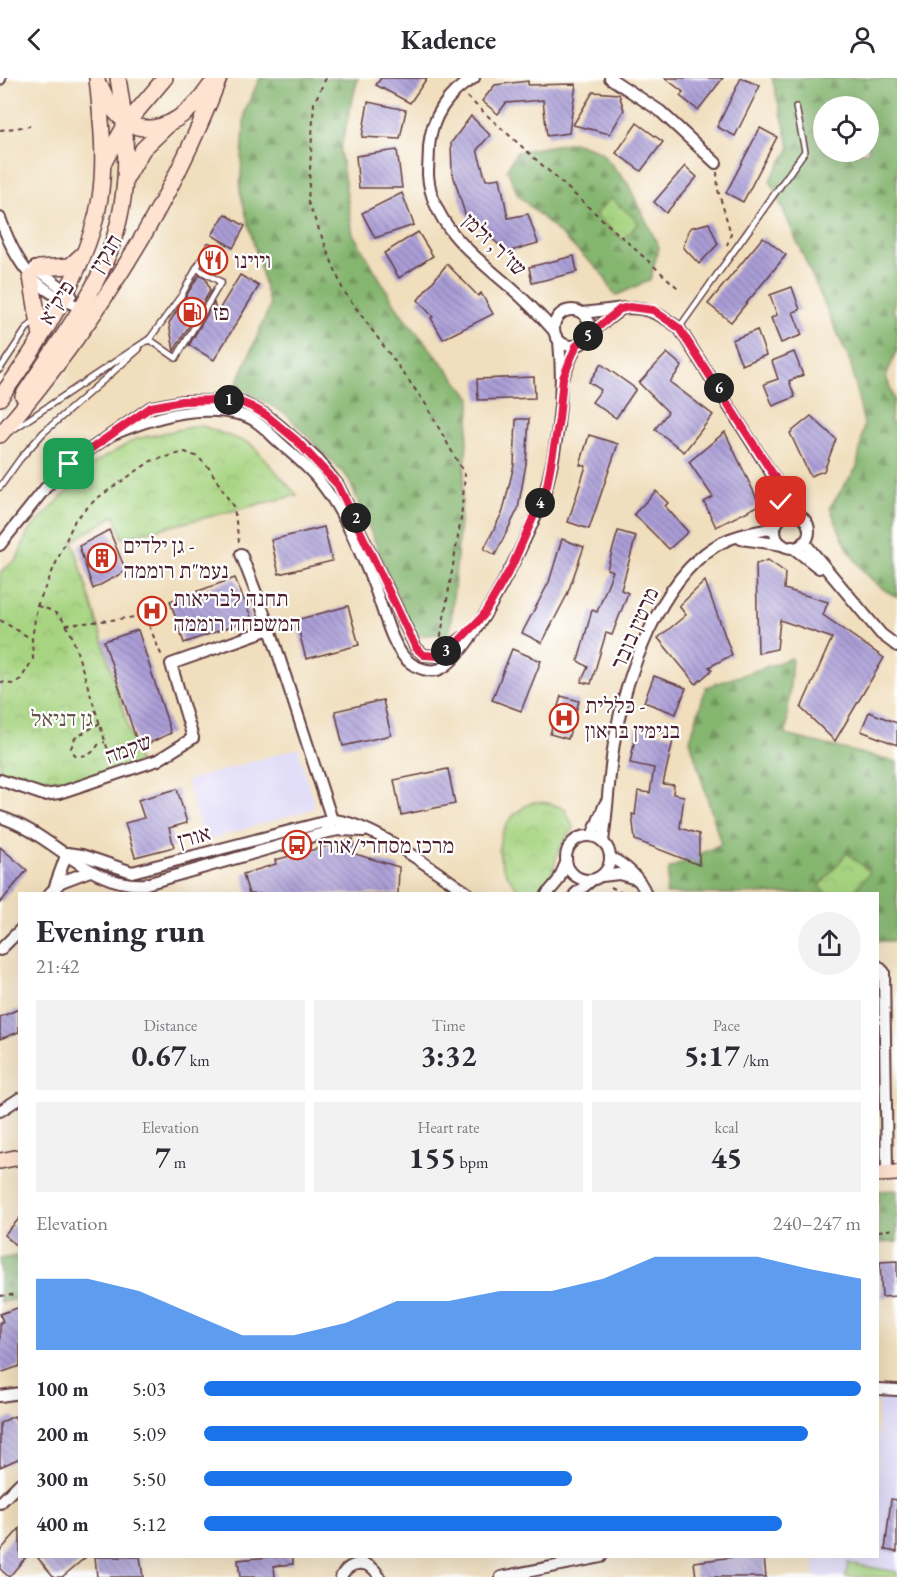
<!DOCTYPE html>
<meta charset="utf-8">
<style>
:root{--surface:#fff;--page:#f2f2f3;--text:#2b2b33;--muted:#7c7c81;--accent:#1a73e8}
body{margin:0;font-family:"EB Garamond","Frank Ruhl Libre",serif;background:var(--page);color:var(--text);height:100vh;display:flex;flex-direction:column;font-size:22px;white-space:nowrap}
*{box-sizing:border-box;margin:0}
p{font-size:20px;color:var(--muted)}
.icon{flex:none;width:33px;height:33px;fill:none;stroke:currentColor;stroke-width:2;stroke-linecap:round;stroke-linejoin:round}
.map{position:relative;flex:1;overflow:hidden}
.panel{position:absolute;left:18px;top:814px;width:861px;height:666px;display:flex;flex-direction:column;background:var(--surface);border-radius:0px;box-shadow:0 6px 24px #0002}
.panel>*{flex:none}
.controls{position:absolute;left:813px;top:18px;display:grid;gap:12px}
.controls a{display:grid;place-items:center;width:66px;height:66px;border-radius:50%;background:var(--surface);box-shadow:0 6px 24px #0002;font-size:30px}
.pin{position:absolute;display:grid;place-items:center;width:51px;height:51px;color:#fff;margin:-26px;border-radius:12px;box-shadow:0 3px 9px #0006}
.km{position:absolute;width:30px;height:30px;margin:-15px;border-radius:50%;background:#222;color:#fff;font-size:16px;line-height:30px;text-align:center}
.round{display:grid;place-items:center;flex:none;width:63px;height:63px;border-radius:32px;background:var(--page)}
.overview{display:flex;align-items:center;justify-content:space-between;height:102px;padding:0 18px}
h1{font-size:33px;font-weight:700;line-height:45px}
.figures{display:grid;grid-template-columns:repeat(3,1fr);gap:9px;height:102px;padding:6px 18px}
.figures div{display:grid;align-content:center;border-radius:0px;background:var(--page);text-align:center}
.figures b{font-size:30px;font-weight:700}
.figures small{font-size:16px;font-weight:400}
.figures p{font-size:16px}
.chart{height:168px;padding:12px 18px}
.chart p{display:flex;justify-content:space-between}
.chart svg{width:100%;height:108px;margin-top:6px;fill:var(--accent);opacity:.7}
ul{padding:0 18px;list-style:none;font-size:20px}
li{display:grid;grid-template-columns:96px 72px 1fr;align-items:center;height:45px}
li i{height:15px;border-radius:8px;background:var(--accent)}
header{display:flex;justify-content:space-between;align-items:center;height:78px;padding:0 18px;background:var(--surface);font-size:27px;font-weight:700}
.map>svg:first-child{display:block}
</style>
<header><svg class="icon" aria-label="back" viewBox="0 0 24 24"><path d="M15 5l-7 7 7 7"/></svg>Kadence<svg class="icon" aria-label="person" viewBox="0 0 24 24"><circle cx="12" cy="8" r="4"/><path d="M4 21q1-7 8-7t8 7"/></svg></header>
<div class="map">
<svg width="897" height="1499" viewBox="0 0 897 1499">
<defs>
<pattern id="forest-firs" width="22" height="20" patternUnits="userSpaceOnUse" patternTransform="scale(1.5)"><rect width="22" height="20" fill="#85b66f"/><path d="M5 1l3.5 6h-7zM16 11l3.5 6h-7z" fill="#6f935b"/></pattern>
<pattern id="park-crowns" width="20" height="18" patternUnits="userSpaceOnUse" patternTransform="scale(1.5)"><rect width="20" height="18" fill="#a7d481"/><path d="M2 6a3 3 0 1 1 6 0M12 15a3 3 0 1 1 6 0" fill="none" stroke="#91b670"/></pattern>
<pattern id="building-back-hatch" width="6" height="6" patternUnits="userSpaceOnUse" patternTransform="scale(1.5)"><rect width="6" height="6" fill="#aa9ed7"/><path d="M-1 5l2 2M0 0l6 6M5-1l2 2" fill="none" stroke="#8c80af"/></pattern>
</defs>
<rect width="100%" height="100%" fill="#fff"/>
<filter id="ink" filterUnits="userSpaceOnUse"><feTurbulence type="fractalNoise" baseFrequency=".0167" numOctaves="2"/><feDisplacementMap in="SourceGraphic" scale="12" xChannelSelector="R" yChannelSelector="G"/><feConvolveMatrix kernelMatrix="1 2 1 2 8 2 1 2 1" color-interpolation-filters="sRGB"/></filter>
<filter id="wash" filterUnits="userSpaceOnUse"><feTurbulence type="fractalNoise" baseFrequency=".008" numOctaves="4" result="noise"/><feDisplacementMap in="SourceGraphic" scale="24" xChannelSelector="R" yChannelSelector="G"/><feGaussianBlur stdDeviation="1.35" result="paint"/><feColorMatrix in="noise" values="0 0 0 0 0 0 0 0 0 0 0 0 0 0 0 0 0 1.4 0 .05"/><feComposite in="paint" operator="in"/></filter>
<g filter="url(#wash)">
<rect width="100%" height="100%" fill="#f0debc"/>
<g fill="#dcd6f6">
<path d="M298,670L315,730L204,763L186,703Z"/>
<path d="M878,1313H897V1499H814L815,1479H878Z"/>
</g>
<g fill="url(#forest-firs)" stroke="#686a4d" stroke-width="1.5" fill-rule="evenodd">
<path d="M260,0H358L340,72L353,156L399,233L471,320L450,555L415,558L348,400L286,336L236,308L270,228L240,113L245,32Z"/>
<path d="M772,0H897V207L893,233L897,237V273L886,298L894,322L890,344L897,347V519C860,501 843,466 830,429L857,389L864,347L851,286L770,102L790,70ZM824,28H868V74H824Z"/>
<path d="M573,64L600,73L628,106L659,169L650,202L615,218L602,195L518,117L507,91L517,74Z"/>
<path d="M792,580L786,657L897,684V863H878V816H666L669,791L721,766L690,662L706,609Z"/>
<path d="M897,1112V1164L878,1165V1113Z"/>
<path d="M19,1178V1221L0,1224V1181Z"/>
</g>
<g fill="url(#park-crowns)" stroke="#787a56" stroke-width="1.5">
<path d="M611,120L639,144L623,162L595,137Z"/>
<path d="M200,347L251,366L297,417L122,460L115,437L73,463L139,685L95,699L65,703L0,693V494L17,481L28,454L96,384L136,361Z"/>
<path d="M534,724L549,725L565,731L574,751C551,771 559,795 539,816H521C516,808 509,801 505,793C490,765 507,735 534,724Z"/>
<path d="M847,775L870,794L852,816H828L819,809Z"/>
</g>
<path fill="#a7d481" stroke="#787a56" stroke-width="1.5" d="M848,1485L897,1494V1499H846Z"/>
<g id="blocks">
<g fill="url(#building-back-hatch)">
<path d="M381,0H427L410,25L376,7Z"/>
<path d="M665,0H723L698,32L680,18L683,14Z"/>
<path d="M741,0L760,8L735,58L717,49Z"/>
<path d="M528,3V7L576,6L569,55L547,58L543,22L506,25L498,36L482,23L495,7Z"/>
<path d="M593,14L619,16L624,32L610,56L573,47Z"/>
<path d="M368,24L406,32L400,61L362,59Z"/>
<path d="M471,38L490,57L477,72L486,102L500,100L508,140L528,136L538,165L507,174L478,148L481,146L478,148L465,136L452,93L451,65Z"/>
<path d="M637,45L663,64L641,93L616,75Z"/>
<path d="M760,50L777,59L743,124L726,115Z"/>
<path d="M397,72L402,110H359L356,78Z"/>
<path d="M685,88L697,99L666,135L654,124Z"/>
<path d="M402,115L414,147L375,160L362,135Z"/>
<path d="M225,136L245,148L233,170L212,157Z"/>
<path d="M709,145L718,166L699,186L683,169L690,150Z"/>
<path d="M418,154L433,178L399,200L384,175Z"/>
<path d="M763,159L786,177L731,244L708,226Z"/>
<path d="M574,178L577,194L532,205L529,189Z"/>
<path d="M447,186L478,218L481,215L493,236L443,261L431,240L433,239L418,222Z"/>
<path d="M199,197L206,201L210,213L174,273L169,245Z"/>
<path d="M240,197L259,208L214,282L189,267L214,225L217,235Z"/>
<path d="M792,209L800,232L793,234L802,257L781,265L771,240L777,237L770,217Z"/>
<path d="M757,252L766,277L742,287L732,262Z"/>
<path d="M794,274L803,297L789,303L795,319L773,328L764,306L778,301L772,283Z"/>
<path d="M667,275L682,288L670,304L713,337L684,374L655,351L668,334L639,305Z"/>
<path d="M601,286L636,311L616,340L592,324L601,312L589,304Z"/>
<path d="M534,299L535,320L478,322L477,301Z"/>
<path d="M811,338L836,361L824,393L810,398L790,355Z"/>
<path d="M516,341H529L526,386L518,431L495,477L484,471L503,433L514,387Z"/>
<path d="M725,354L760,427L716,449L704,424L713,419L689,384Z"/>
<path d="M589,357L618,366L589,451L568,444L586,388L580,387Z"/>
<path d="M656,413L668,425L665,428L688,454L669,471L634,436Z"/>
<path d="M324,449L332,483L279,496L271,462Z"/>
<path d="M109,452L126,493L93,511L79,468Z"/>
<path d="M618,453L636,458L621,512L628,515L612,557L606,555L591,606L581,604L588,589L578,583L592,532L597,534L613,493L607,491Z"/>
<path d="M562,461L584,469L567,517L542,565L522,555L549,504Z"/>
<path d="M768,482L785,494L784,511L828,524L823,537L884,580L835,663L801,630L832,560L780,542L777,571L758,575L756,486Z"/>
<path d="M235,500L252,541L184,565L170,523Z"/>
<path d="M705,503L732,577L709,589L712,592L696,606L658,560L686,537L679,528Z"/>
<path d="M348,528L359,567L306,581L296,542Z"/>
<path d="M138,552L171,655L139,670L104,563Z"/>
<path d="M512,571L541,583L521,633L492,622Z"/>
<path d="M654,598L686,610L676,636L644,624Z"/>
<path d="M561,618L579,623L568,661L550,656Z"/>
<path d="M383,622L391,657L343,668L335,633Z"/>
<path d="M869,634L897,645V667L861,653Z"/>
<path d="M637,650L674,658L663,706L674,707L673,716L684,718L680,750L699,756V787L635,762L632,736L635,737L638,713L650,715L654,690L630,685Z"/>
<path d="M448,691L455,726L401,737L394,702Z"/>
<path d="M177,711L187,745L169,750L174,769L135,779L125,745L144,740L138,722Z"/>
<path d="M353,761L355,776L399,789L398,816H249L243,796L276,786L275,782Z"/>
<path d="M0,769L27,792L0,825Z"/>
<path d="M19,931V954L0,961V939Z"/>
<path d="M20,1140V1171L4,1157Z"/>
<path d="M897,1183V1218L882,1219L880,1184Z"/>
<path d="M20,1229V1288L0,1295V1244H3L0,1236Z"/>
<path d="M14,1338L20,1350V1380L0,1389V1345Z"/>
<path d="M891,1421L897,1422V1474L885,1472Z"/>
<path d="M20,1450V1479H26L9,1499L0,1491V1473Z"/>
<path d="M37,1479H86L62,1499H54Z"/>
<path d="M95,1479H140L143,1499H97Z"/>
<path d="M269,1479H293V1486L274,1488L275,1499H240L238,1482Z"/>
<path d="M734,1479H764L766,1499H696L694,1484Z"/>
</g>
</g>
</g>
<g filter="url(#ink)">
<use href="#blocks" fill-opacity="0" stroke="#633c41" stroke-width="1.5"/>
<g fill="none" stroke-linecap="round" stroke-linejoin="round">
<g stroke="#633c41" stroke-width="8">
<g id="lane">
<path d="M679,250L805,73L796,29"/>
<path d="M148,263L181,218L209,168"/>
<path d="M0,291L27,250L53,229"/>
<path d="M11,353L149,261L176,280L221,204L196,190"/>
<path d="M0,409L20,381L43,355L139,271"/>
</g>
</g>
<g stroke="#633c41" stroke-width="14">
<g id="street">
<path d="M474,0C448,14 431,40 429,69C429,78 428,88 428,97C432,147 474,178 509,208C525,222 540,237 554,253"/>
<path d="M610,0L660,33L716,85"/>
<path d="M0,1V0"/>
<path d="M0,140C16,186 34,212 80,229"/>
<path d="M35,189L71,217"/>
<circle cx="572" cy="250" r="18"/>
<path d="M582,235C625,231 641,221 679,250L798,437"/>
<path d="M589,256L620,232"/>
<path d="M564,297L576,268"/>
<path d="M111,357C152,340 197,325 242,337C257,341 268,354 279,364C293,377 309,389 321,405C344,434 359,471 373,505C382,526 391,569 408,583C416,590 432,596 442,590C472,575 538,442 547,407C559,360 564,312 559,263"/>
<path d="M779,410L782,429L780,441"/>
<circle cx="792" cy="453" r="17"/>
<path d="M741,461L783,467"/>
<path d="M804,464L881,556L897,568"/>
<path d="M0,467L47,408L69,386L151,329L182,323H239L266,337L280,348L318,382L338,407L416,570L424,577L438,578L462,560"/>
<path d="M792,469L819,490"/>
<path d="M241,476L270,551"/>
<path d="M0,702L44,717L59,715L158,682L193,660L171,586L270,551L332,742L324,755"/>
<path d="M0,739C53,755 89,811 146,806L324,755L338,752L364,753"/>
<circle cx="588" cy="780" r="22"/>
<path d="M592,758L605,726"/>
<path d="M603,763C608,729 609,693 615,659C626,598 660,503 714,469C732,457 755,454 775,450"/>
<path d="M67,775L82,777L132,794L332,742C372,744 434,793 469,816"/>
<path d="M611,780C626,787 640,800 646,816"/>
<path d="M602,798L619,796L636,801"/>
<path d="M55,808L67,775"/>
<path d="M49,816L61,804L90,793"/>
<path d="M547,816L558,803L566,785"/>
<path d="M575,816L592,802"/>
<path d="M0,872L20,852"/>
<path d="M878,888L884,894L887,1095"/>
<path d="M0,1033L20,1020"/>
<path d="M878,1311L897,1312"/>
<path d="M0,1318L20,1315"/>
<path d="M0,1425L20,1405"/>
<path d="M341,1499C349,1482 371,1481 379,1499"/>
<path d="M501,1499L601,1479"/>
</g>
</g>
<g stroke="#633c41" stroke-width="18">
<g id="secondary">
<path d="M102,11C127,73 179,53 210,8"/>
<path d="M104,84L126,46L165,0"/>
<path d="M128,97L143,71L167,48"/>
<path d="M39,190L70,188L82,177"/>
<path d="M31,199L41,258"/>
<path d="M23,318C52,273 91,223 110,172C131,117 128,57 118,0"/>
<path d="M0,320C39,267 90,185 100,120C106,80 101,40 97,0"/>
<path d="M0,357C91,251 169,131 219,0"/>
<path d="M0,1083L20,1079"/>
<path d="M878,1096L897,1095"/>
</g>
</g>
<g stroke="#633c41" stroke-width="2" stroke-dasharray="4.5 4.5" stroke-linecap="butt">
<path d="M326,0L314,25L308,124L343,212L425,325L465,397L461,441L440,563"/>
<path d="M467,19L678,210"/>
<path d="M0,52L30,48"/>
<path d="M717,94L718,112L731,156L727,167"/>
<path d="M37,528C58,533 62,538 72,558L112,685"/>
<path d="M0,542L32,561"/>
<path d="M66,547L145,538L163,581"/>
<path d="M0,604L12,606L21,601L33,581L32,561L37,528L75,442L96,421L151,383L185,374L198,379L209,390L234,430L239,464"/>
<path d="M100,645L75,660L71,670L75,677C86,679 92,677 98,667L105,664"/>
<path d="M611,809L625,816"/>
<path d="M878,1153L897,1151"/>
<path d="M0,1218L20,1216"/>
</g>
<use href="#lane" stroke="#fff" stroke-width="5"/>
<use href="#street" stroke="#fff" stroke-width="10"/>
<use href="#secondary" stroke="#fee3d1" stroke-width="15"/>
</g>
</g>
<g fill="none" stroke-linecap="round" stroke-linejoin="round" filter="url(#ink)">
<g stroke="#fff" stroke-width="12">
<path id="route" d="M69,386L151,329L182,323L218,322L238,323L252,329L266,337L296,362L338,407L416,570L424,577L438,578L453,569L483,538L512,488L547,408L559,341L563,300L576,268L620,231L630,229L653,232L679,250L778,404L781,424"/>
</g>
<use href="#route" stroke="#e11d48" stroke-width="8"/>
</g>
<defs>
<g id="restaurant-ring" transform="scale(1.5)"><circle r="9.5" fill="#fff" stroke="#c8321e" stroke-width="1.5"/><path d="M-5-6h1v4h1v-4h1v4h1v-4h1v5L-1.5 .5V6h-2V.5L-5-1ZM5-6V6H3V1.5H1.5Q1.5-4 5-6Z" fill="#c8321e"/></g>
<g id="fuel-ring" transform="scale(1.5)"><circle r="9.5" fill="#fff" stroke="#c8321e" stroke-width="1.5"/><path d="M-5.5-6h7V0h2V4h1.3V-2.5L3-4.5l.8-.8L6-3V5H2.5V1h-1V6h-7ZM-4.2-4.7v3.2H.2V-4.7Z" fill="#c8321e"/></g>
<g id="building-ring" transform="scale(1.5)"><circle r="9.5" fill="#fff" stroke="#c8321e" stroke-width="1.5"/><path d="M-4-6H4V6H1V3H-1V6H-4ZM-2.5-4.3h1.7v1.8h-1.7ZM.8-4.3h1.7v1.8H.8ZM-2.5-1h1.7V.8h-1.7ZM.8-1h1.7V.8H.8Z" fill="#c8321e"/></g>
<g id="hospital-ring" transform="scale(1.5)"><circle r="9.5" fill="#fff" stroke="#c8321e" stroke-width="1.5"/><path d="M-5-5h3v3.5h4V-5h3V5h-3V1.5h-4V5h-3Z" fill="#c8321e"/></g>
<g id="bus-ring" transform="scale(1.5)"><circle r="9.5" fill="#fff" stroke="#c8321e" stroke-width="1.5"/><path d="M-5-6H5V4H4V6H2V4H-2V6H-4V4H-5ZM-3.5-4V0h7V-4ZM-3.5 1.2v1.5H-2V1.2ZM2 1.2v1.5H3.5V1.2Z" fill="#c8321e"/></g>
</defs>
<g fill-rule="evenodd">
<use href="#restaurant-ring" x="213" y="182"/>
<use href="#fuel-ring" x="192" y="234"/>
<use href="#building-ring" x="102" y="480"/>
<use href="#hospital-ring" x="152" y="533"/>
<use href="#hospital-ring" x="564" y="640"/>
<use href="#bus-ring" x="297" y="767"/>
</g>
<g text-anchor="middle" stroke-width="4.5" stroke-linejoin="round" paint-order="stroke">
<g font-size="22" fill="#4a1f2b" stroke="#fff">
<text transform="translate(495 166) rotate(44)" y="8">שז"ר, זלמן</text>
<text transform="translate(105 175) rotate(-58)" y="8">חנקין</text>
<text transform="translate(56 224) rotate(-58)" y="8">פיק"א</text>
<text transform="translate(634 550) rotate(-66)" y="8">מרטין בובר</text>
<text transform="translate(128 670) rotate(-21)" y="8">שקמה</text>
<text transform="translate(194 758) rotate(-15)" y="8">אורן</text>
</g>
<g font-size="22" fill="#4a1f2b" stroke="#fff" text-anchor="start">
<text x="234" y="190">ויוינו</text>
<text x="213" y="242">פז</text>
<text x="123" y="475">גן ילדים -<tspan x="123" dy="25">נעמ"ת רוממה</tspan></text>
<text x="173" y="528">תחנה לבריאות<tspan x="173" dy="25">המשפחה רוממה</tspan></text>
<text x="585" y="635">כללית -<tspan x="585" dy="25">בנימין בראון</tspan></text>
<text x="318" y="775">מרכז מסחרי/אורן</text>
</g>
<g font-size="22" fill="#665545" stroke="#fff">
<text x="62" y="648">גן דניאל</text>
</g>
</g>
</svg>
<div class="controls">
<a><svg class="icon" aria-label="locate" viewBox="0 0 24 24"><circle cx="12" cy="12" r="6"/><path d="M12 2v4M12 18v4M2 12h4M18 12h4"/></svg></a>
</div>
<div class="pin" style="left:69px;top:386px;background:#1e9e55"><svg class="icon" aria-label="arrive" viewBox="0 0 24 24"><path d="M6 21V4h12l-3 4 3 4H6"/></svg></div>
<div class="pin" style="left:781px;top:424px;background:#d93025"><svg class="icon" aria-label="check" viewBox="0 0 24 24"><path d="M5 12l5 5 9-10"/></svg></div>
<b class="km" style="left:229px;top:322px">1</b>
<b class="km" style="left:356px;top:440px">2</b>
<b class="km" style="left:446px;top:573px">3</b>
<b class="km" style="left:540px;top:425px">4</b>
<b class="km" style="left:588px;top:258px">5</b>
<b class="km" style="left:719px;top:310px">6</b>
<section class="panel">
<div class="overview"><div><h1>Evening run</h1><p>21:42</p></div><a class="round"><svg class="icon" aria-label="share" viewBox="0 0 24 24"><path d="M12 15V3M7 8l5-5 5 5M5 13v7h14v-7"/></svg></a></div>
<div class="figures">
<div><p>Distance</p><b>0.67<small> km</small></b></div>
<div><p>Time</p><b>3:32</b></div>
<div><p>Pace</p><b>5:17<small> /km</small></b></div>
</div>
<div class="figures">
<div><p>Elevation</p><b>7<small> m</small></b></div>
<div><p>Heart rate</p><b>155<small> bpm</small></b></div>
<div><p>kcal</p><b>45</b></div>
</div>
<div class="chart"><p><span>Elevation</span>240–247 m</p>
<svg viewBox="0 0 160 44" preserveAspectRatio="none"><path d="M0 44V15L10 15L20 20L30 29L40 38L50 38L60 33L70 24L80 24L90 20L100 20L110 15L120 6L130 6L140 6L150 11L160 15V44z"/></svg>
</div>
<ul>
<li><b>100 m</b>5:03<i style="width:100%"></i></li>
<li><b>200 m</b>5:09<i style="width:92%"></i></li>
<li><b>300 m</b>5:50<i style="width:56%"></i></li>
<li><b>400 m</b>5:12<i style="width:88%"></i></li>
</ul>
</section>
</div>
